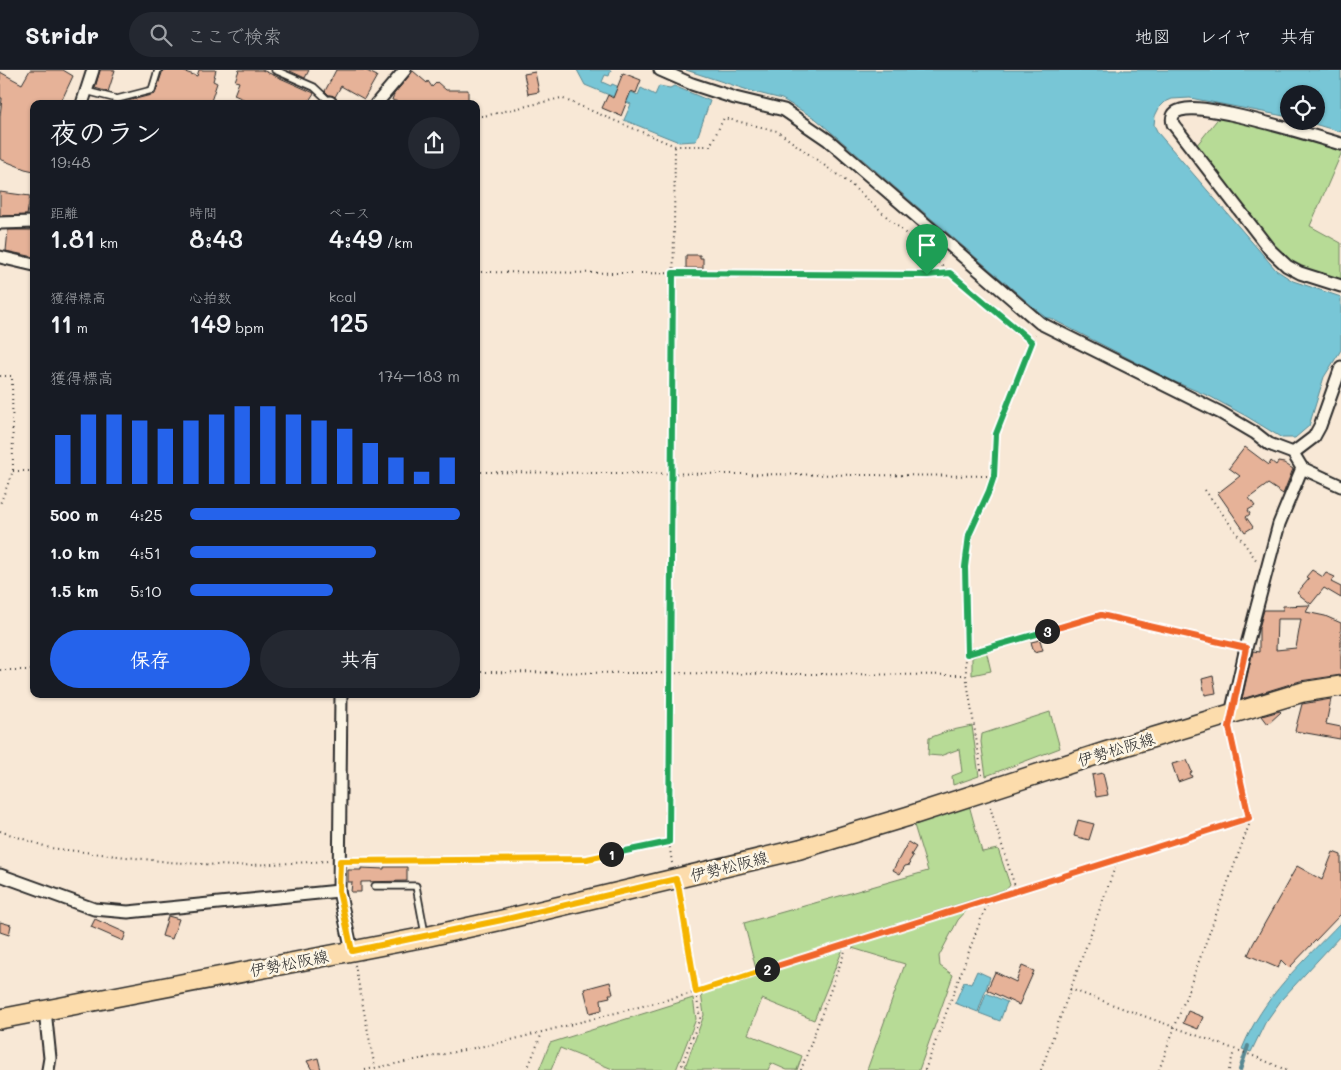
<!DOCTYPE html>
<html lang="ja">
<meta charset="utf-8">
<style>
:root{--surface:#171b24;--page:#242831;--text:#f1f3f6;--muted:#9ea1a6;--line:#363941;--accent:#2563eb}
body{margin:0;font-family:Mali,"Klee One",sans-serif;background:var(--page);color:var(--text);height:100vh;display:flex;flex-direction:column;font-size:19px;white-space:nowrap}
*{box-sizing:border-box;margin:0}
p{font-size:16px;color:var(--muted)}
.icon{flex:none;width:28px;height:28px;fill:none;stroke:currentColor;stroke-width:2;stroke-linecap:round;stroke-linejoin:round}
.map{position:relative;flex:1;overflow:hidden}
.sheet{position:absolute;left:30px;top:30px;width:450px;height:598px;display:flex;flex-direction:column;background:var(--surface);border-radius:10px;box-shadow:0 1px 4px #0004}
.sheet>*{flex:none}
.tools{position:absolute;left:1280px;top:15px;display:grid;gap:10px}
.tools a{display:grid;place-items:center;width:45px;height:45px;border-radius:50%;background:var(--surface);box-shadow:0 1px 4px #0004;font-size:25px}
.pin{position:absolute;display:grid;place-items:center;width:42px;height:42px;color:#fff;margin:-51px -21px;border-radius:50% 50% 50% 0;rotate:-45deg;box-shadow:0 0 5px #0007}
.pin .icon{rotate:45deg}
.km{position:absolute;width:25px;height:25px;margin:-12px;border-radius:50%;background:#222;color:#fff;font-size:14px;line-height:25px;text-align:center}
.round{display:grid;place-items:center;flex:none;width:52px;height:52px;border-radius:26px;background:var(--page)}
.head{display:flex;align-items:center;justify-content:space-between;height:85px;padding:0 20px}
h1{font-size:28px;font-weight:600;line-height:38px}
.figures{display:grid;grid-template-columns:repeat(3,1fr);gap:8px;height:85px;padding:5px 20px}
.figures div{display:grid;align-content:center}
.figures b{font-size:25px;font-weight:600}
.figures small{font-size:14px;font-weight:400}
.figures p{font-size:14px}
.chart{height:140px;padding:10px 20px}
.chart p{display:flex;justify-content:space-between}
.chart svg{width:100%;height:90px;margin-top:5px;stroke:var(--accent);stroke-width:6}
.button{display:flex;gap:10px;margin-top:auto;padding:10px 20px}
.button a{flex:1;height:58px;border-radius:30px;background:var(--accent);color:#fff;font-size:20px;font-weight:600;line-height:58px;text-align:center}
.button a+a{background:var(--page);color:var(--text)}
ul{padding:0 20px;list-style:none;font-size:16px}
li{display:grid;grid-template-columns:80px 60px 1fr;align-items:center;height:38px}
li i{height:12px;border-radius:6px;background:var(--accent)}
header{display:flex;align-items:center;gap:30px;box-sizing:border-box;height:70px;padding:0 25px;background:var(--surface);border-bottom:1px solid var(--line)}
header strong{font-size:24px}
nav{display:flex;gap:28px;margin-inline-start:auto;font-size:18px}
.search{width:350px;height:45px;background:var(--page);display:flex;align-items:center;gap:12px;box-sizing:border-box;padding:0 18px;border-radius:28px;color:var(--muted);font-size:19px}
.map>svg:first-child{display:block}
</style>
<header>
<strong>Stridr</strong>
<div class="search"><svg class="icon" aria-label="search" viewBox="0 0 24 24"><circle cx="10" cy="10" r="6"/><path d="M15 15l6 6"/></svg>ここで検索</div>
<nav><a>地図</a><a>レイヤ</a><a>共有</a></nav>
</header>
<div class="map">
<svg width="1341" height="1000" viewBox="0 0 1341 1000">
<rect width="100%" height="100%" fill="#f8e8d6"/>
<filter id="ink" filterUnits="userSpaceOnUse"><feTurbulence type="fractalNoise" baseFrequency=".02" numOctaves="2"/><feDisplacementMap in="SourceGraphic" scale="10" xChannelSelector="R" yChannelSelector="G"/><feConvolveMatrix kernelMatrix="1 2 1 2 8 2 1 2 1" color-interpolation-filters="sRGB"/></filter>
<g filter="url(#ink)">
<g fill="#b7db96" stroke="#718360">
<path d="M1220,46L1267,58L1341,80V84L1310,156L1341,173V211L1314,204L1287,190L1235,129L1196,76Z"/>
<path d="M986,580L991,601L972,605V588Z"/>
<path d="M1050,642L1060,678L986,706L981,672L982,664Z"/>
<path d="M972,656L979,706L953,715L952,706L962,702L959,679L940,686L928,685L929,668L948,661Z"/>
<path d="M969,735L982,782L998,779L1010,815L1007,819L756,899L744,853L928,801L914,755Z"/>
<path d="M967,840L958,850L939,886L940,896L953,905L919,1000H867L905,894L852,878L858,874Z"/>
<path d="M843,879L814,950L762,929L748,964L802,986L797,1000H787L771,993L768,1000H693L685,997L704,945L701,923Z"/>
<path d="M693,928L696,949L676,1000H615L560,978L551,1000H539L550,973Z"/>
</g>
<g fill="#78c6d6" stroke="#598892">
<path d="M577,0H611L609,6L605,5L602,12L611,16L612,14L638,25L641,18L655,25L659,16L670,18L674,16L710,31L696,71L679,72L624,50L631,34L585,15Z"/>
<path d="M686,0H1341V62L1304,51H1316V24H1289V47L1190,28L1172,29L1165,32L1159,38L1155,46L1154,55L1158,63L1276,200L1293,211L1341,227V280L1324,307L1309,356L1295,368H1282L1246,346L1211,327L1171,310L1050,248H1046L816,49L782,29L754,22Z"/>
<path d="M1341,852V865L1282,929L1265,953L1251,982L1242,979C1263,926 1302,893 1341,852Z"/>
<path d="M977,901L990,907L978,942L955,933L964,912L971,914Z"/>
<path d="M986,923L1007,932L1000,951L979,943Z"/>
</g>
<g fill="none" stroke-linecap="round" stroke-linejoin="round">
<path stroke="#598892" stroke-width="4" d="M1240,1000L1248,976"/>
</g>
<g fill="#e6b298" stroke="#2b2b2b" fill-rule="evenodd">
<path d="M30,0H63L73,6L60,34H34V101L25,99L0,89V46L2,28H0V2L22,14Z"/>
<path d="M100,0H115L108,22L95,18Z"/>
<path d="M163,0H179L197,6L199,0H216L213,11L217,13L210,34H124V32L155,24Z"/>
<path d="M239,0H262L314,23L307,34H255L234,25L239,12L235,11Z"/>
<path d="M290,0H309L305,8L290,1Z"/>
<path d="M336,0H365L377,6L364,29L341,16L335,27L329,25L325,21Z"/>
<path d="M413,1L427,13L428,11L432,17L437,12L446,20H468V34H405L392,30L394,24Z"/>
<path d="M535,2L539,22L528,24L524,4Z"/>
<path d="M623,3L641,10L636,23L631,21L621,46L602,38L608,25L613,28Z"/>
<path d="M0,122L30,126L27,145L0,146Z"/>
<path d="M8,160H34V187L6,181Z"/>
<path d="M686,185H700V188H703V198H686Z"/>
<path d="M1245,377L1269,395L1271,391L1276,395L1278,392L1284,393L1293,399L1283,424L1268,414L1249,428L1255,436L1248,440L1250,444L1246,447L1253,457L1245,462L1218,423L1240,406L1229,398Z"/>
<path d="M1312,500L1323,507L1326,503L1335,507L1331,512L1341,517V528L1324,518L1311,534L1297,523L1309,509L1306,507Z"/>
<path d="M1310,535L1306,542L1325,546L1341,553V605L1300,611L1242,629L1253,581L1259,582V558L1264,540H1283V536ZM1277,549H1301L1296,578L1276,580Z"/>
<path d="M1040,570L1043,580L1034,582L1031,572Z"/>
<path d="M1213,606L1216,623L1205,625L1202,609Z"/>
<path d="M1331,629L1326,654L1341,657L1340,669L1295,661L1302,634Z"/>
<path d="M1280,641L1281,642L1268,654L1262,646Z"/>
<path d="M1187,690L1192,702L1190,703L1192,707L1178,712L1172,694Z"/>
<path d="M1103,703L1108,725L1096,727L1092,705Z"/>
<path d="M1078,750L1094,754L1089,770L1074,766Z"/>
<path d="M908,772L916,777L911,785L913,786L909,792L910,795L905,796L900,804L893,800Z"/>
<path d="M1333,782L1341,785V844L1289,898L1281,890L1278,898L1248,885L1253,874L1297,796L1322,810Z"/>
<path d="M384,797H407V811L361,812V822H351L352,812H348V800H361V798L384,799Z"/>
<path d="M168,846L179,849L172,869L162,866Z"/>
<path d="M95,849L126,863L123,871L91,857Z"/>
<path d="M0,852L11,855L9,865L0,862Z"/>
<path d="M1022,896L1034,901L1019,935L987,920L995,902L1016,912Z"/>
<path d="M610,912L613,924H609L610,927L601,929L602,940L590,943L584,919Z"/>
<path d="M1188,941L1203,947L1198,959L1183,953Z"/>
<path d="M318,988L321,1000H312L307,991Z"/>
</g>
<g fill="none" stroke-linecap="round" stroke-linejoin="round">
<g stroke="#2b2b2b" stroke-width="9">
<g id="service">
<path d="M275,0L314,17L330,32"/>
<path d="M86,21L117,29L152,20L158,0"/>
<path d="M375,816H416L425,864"/>
</g>
</g>
<g stroke="#2b2b2b" stroke-width="15">
<g id="minor">
<path d="M660,0L692,14L735,28L784,40L828,70L1040,253L1221,343L1255,363L1269,374L1293,383L1302,398L1341,416"/>
<path d="M330,32L332,34"/>
<path d="M82,34L93,0"/>
<path d="M376,34L405,0"/>
<path d="M1341,74C1304,63 1268,52 1230,44C1216,41 1194,36 1181,40C1173,42 1171,47 1173,54L1270,180L1287,196L1300,203L1341,216"/>
<path d="M0,153L34,152"/>
<path d="M0,187L34,195"/>
<path d="M1293,383L1314,367L1320,356L1341,297"/>
<path d="M1231,644L1246,578L1279,454L1302,398"/>
<path d="M0,805L94,839L128,842L339,821L352,881"/>
<path d="M339,821L341,624"/>
<path d="M45,940L50,988L48,1000"/>
</g>
</g>
<g stroke="#2b2b2b" stroke-width="22">
<path id="primary" d="M0,949L425,867L502,850L800,779L909,746L1105,682L1303,622L1341,616"/>
</g>
<g stroke="#2b2b2b" stroke-width="2" stroke-dasharray="1 4" stroke-linecap="butt">
<path d="M476,46H484L561,28L675,76H710L724,48L777,61L850,114L950,203"/>
<path d="M476,202L927,205L951,203L1032,273"/>
<path d="M0,306H12L13,401L0,434"/>
<path d="M13,401H34"/>
<path d="M476,402L994,406"/>
<path d="M1205,420L1257,491"/>
<path d="M967,585L1101,545L1235,575"/>
<path d="M0,600H34"/>
<path d="M476,602L966,605"/>
<path d="M982,705L966,605L965,497L969,465L989,421L994,406L996,364L1035,264"/>
<path d="M990,737L1016,820"/>
<path d="M0,761L50,778L169,792L234,796L329,791"/>
<path d="M351,791L587,789L669,772"/>
<path d="M672,793L669,772L671,403L675,76"/>
<path d="M355,895L375,998"/>
<path d="M1070,919L1256,987L1286,1000"/>
<path d="M365,1000L499,973L697,922L1249,748"/>
<path d="M527,1000L542,963"/>
<path d="M680,1000L700,948L680,822"/>
<path d="M801,1000L848,873"/>
<path d="M925,1000L981,849L990,829"/>
<path d="M1041,1000L1118,789"/>
<path d="M1159,1000L1249,755L1230,660"/>
<path d="M1229,1000L1234,981"/>
</g>
<use href="#service" stroke="#fcf5e5" stroke-width="5.5"/>
<use href="#minor" stroke="#fcf5e5" stroke-width="11"/>
<use href="#primary" stroke="#fcdcac" stroke-width="19"/>
</g>
</g>
<g fill="none" stroke-linecap="round" stroke-linejoin="round" filter="url(#ink)">
<g stroke="#fff" stroke-width="10">
<path id="split-1" d="M611,784L669,772L673,203L927,205"/>
</g>
<g stroke="#fff" stroke-width="10">
<path id="split-2" d="M611,784L587,789L340,791L339,821L352,881L502,850L676,809L679,819L696,922L767,899"/>
</g>
<g stroke="#fff" stroke-width="10">
<path id="split-3" d="M767,899L1249,748L1229,657L1246,578L1101,545L1047,561"/>
</g>
<g stroke="#fff" stroke-width="10">
<path id="split-4" d="M927,205L950,203L1032,272L996,364L994,406L989,421L969,465L965,497L967,584L1047,561"/>
</g>
<use href="#split-1" stroke="#22a559" stroke-width="6"/>
<use href="#split-2" stroke="#f5b400" stroke-width="6"/>
<use href="#split-3" stroke="#f0652b" stroke-width="6"/>
<use href="#split-4" stroke="#22a559" stroke-width="6"/>
</g>
<g text-anchor="middle" stroke-width="5" stroke-linejoin="round" paint-order="stroke">
<g font-size="16" fill="#2b2b2b" stroke="#fcf5e5">
<text transform="translate(1116 679) rotate(-17)" y="6">伊勢松阪線</text>
<text transform="translate(729 796) rotate(-14)" y="6">伊勢松阪線</text>
<text transform="translate(289 893) rotate(-11)" y="6">伊勢松阪線</text>
</g>
</g>
</svg>
<div class="tools">
<a><svg class="icon" aria-label="locate" viewBox="0 0 24 24"><circle cx="12" cy="12" r="6"/><path d="M12 2v4M12 18v4M2 12h4M18 12h4"/></svg></a>
</div>
<div class="pin" style="left:927px;top:205px;background:#1e9e55"><svg class="icon" aria-label="arrive" viewBox="0 0 24 24"><path d="M6 21V4h12l-3 4 3 4H6"/></svg></div>
<b class="km" style="left:611px;top:784px">1</b>
<b class="km" style="left:767px;top:899px">2</b>
<b class="km" style="left:1047px;top:561px">3</b>
<section class="sheet">
<div class="head"><div><h1>夜のラン</h1><p>19:48</p></div><a class="round"><svg class="icon" aria-label="share" viewBox="0 0 24 24"><path d="M12 15V3M7 8l5-5 5 5M5 13v7h14v-7"/></svg></a></div>
<div class="figures">
<div><p>距離</p><b>1.81<small> km</small></b></div>
<div><p>時間</p><b>8:43</b></div>
<div><p>ペース</p><b>4:49<small> /km</small></b></div>
</div>
<div class="figures">
<div><p>獲得標高</p><b>11<small> m</small></b></div>
<div><p>心拍数</p><b>149<small> bpm</small></b></div>
<div><p>kcal</p><b>125</b></div>
</div>
<div class="chart"><p><span>獲得標高</span>174–183 m</p>
<svg viewBox="0 0 160 44" preserveAspectRatio="none"><path d="M5 44V20M15 44V10M25 44V10M35 44V13M45 44V17M55 44V13M65 44V10M75 44V6M85 44V6M95 44V10M105 44V13M115 44V17M125 44V24M135 44V31M145 44V38M155 44V31"/></svg>
</div>
<ul>
<li><b>500 m</b>4:25<i style="width:100%"></i></li>
<li><b>1.0 km</b>4:51<i style="width:69%"></i></li>
<li><b>1.5 km</b>5:10<i style="width:53%"></i></li>
</ul>
<div class="button"><a>保存</a><a>共有</a></div>
</section>
</div>
